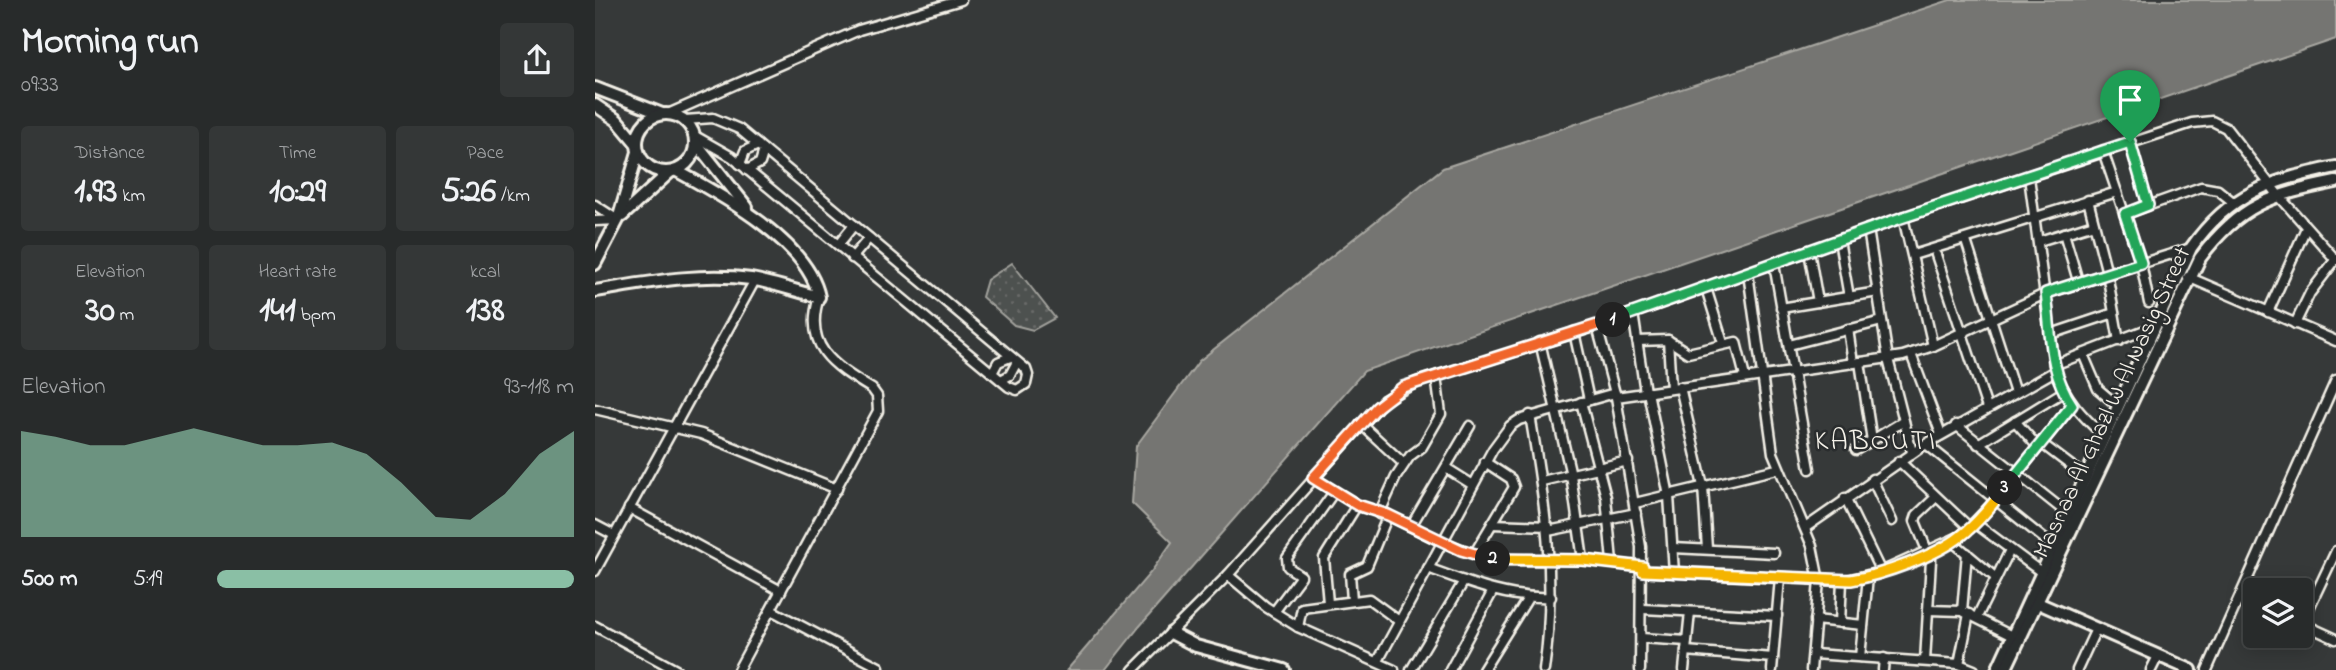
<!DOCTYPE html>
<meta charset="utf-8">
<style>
:root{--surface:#282b2b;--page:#343737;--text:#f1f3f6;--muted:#a5a7a9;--line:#444747;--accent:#8abfa5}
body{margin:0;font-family:"Indie Flower",sans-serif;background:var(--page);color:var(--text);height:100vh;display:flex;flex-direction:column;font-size:26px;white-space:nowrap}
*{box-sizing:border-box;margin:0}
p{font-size:23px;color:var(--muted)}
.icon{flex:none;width:38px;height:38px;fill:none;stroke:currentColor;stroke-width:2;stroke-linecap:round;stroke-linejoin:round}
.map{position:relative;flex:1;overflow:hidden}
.panel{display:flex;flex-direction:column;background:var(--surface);width:595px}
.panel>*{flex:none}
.buttons{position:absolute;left:1648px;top:578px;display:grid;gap:14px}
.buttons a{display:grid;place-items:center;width:70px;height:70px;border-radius:7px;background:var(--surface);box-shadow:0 4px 18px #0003,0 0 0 2px var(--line);font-size:35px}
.pin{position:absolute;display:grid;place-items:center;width:60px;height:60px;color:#fff;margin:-72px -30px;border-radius:50% 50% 50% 0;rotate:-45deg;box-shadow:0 0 7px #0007}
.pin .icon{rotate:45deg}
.km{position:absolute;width:35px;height:35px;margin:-18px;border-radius:50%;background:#222;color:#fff;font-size:19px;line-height:35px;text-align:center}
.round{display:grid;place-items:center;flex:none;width:74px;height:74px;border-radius:7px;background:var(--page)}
.head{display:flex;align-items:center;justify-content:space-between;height:119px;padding:0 21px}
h1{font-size:38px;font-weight:700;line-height:52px}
.figures{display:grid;grid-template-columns:repeat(3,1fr);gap:10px;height:119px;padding:7px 21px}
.figures div{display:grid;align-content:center;border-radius:7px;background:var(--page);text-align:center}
.figures b{font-size:35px;font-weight:700}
.figures small{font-size:19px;font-weight:400}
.figures p{font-size:19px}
.chart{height:196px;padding:14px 21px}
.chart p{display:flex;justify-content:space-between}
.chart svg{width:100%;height:126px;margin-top:7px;fill:var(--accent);opacity:.7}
ul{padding:0 21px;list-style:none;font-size:23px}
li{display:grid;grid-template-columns:112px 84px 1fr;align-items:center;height:52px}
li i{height:18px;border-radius:9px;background:var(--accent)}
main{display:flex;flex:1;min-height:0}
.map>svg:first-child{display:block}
</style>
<main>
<section class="panel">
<div class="head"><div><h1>Morning run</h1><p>09:33</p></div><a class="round"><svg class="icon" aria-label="share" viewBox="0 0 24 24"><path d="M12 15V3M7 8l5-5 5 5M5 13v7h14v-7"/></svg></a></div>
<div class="figures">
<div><p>Distance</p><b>1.93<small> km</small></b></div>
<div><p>Time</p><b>10:29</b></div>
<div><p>Pace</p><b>5:26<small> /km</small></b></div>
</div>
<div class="figures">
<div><p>Elevation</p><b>30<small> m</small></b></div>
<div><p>Heart rate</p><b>141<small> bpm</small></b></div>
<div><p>kcal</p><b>138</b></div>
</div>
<div class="chart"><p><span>Elevation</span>93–118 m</p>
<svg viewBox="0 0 160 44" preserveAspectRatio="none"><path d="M0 44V7L10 9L20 12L30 12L40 9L50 6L60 9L70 12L80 12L90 11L100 15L110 25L120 37L130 38L140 29L150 15L160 7V44z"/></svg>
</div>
<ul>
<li><b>500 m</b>5:19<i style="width:100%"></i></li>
</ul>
</section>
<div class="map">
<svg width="1741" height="670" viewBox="0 0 1741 670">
<defs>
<pattern id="grass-dots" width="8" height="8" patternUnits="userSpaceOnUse" patternTransform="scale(1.75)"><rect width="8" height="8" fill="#4e514f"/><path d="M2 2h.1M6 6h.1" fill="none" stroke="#686a68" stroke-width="1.8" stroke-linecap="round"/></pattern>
</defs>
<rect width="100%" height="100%" fill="#363939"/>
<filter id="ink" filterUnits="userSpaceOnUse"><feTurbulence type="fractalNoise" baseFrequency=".0143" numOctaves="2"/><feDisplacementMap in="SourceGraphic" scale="14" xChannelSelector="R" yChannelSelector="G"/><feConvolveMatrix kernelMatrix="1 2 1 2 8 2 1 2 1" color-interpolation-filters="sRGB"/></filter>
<g filter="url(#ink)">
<path fill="url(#grass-dots)" stroke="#a1a19c" stroke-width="2" d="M417,263L460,318L438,330L419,325L387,297L392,280Z"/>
<path fill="#757572" stroke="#a8a7a1" stroke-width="2" d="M1355,0H1741V39L769,371L544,627L510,670H472L556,572L577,542L537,503L541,446L604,361L848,168Z"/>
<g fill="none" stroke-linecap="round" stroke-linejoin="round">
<g stroke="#f4f1e8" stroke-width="13">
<g id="street">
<path d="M73,114L264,30L366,0"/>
<path d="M90,120L118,118L144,129L431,369L433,375L431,384L422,390L414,387L137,157L100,136"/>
<path d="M1535,142L1553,205"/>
<path d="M1508,151L1546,263L1554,303"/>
<path d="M145,164L150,151L163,145"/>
<path d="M152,170L165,163L169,150"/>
<path d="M1434,177L1460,371C1471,399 1487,416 1509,436"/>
<path d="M1493,200L1512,273L1524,341"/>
<path d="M0,205L23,220"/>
<path d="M1530,214L1606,187L1623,190L1638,202"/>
<path d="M1308,217L1338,346"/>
<path d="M0,221L23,220"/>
<path d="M1273,229L1293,359L1317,452"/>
<path d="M1469,233L1483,281"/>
<path d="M1244,240L1254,297"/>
<path d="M1371,241L1420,393"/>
<path d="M1444,241L1499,224"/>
<path d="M243,245L259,225"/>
<path d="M1214,251L1223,302"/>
<path d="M1318,255L1522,192"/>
<path d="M1341,255L1392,408"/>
<path d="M257,258L274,238"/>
<path d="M1179,264L1215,469"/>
<path d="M1153,273L1178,453L1217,546L1224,581L1216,670"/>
<path d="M1593,277L1741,341"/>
<path d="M1111,288L1128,343"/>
<path d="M1186,308L1283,292"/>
<path d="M1673,312L1711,228"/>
<path d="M1038,313L1050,392"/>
<path d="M1700,324L1715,293L1741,259"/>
<path d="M1002,326L1021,397L1046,547L1045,670"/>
<path d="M1253,329L1258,363"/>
<path d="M979,332L994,400"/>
<path d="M1456,334L1519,313"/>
<path d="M1073,340L1076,388"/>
<path d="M1042,341L1073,340L1093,353L1141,342L1150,377"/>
<path d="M945,342L976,475L988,560"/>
<path d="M1194,345L1287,321"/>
<path d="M1316,354L1346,434"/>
<path d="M1488,354L1503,389L1523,406"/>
<path d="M1265,362L1277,441"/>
<path d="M1459,365L1560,326"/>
<path d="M397,373L403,362L415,357"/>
<path d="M406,380L415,375L422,362"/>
<path d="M1085,387L1108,486L1112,549"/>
<path d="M1053,392L1074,496L1079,573"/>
<path d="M1021,397L1308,356L1338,346L1452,293L1596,248"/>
<path d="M986,402L1011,497L1017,562"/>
<path d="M0,409L106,434L242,489"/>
<path d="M935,415C950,503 962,580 949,670"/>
<path d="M1420,421L1443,447"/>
<path d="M766,424L809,464"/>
<path d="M1361,425L1473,514"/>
<path d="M1446,443L1491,477"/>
<path d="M1331,444L1458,546"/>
<path d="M1383,444L1468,392"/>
<path d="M1261,450L1309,421"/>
<path d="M1304,461L1375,528"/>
<path d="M851,468L878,485"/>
<path d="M718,478L762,505L793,515L847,542L889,557L908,560H988L1048,567"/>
<path d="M1277,479L1297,521"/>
<path d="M947,481L1033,461"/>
<path d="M1250,498L1286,572"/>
<path d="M1040,503L1182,469"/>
<path d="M34,508L186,591"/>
<path d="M784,514L801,477L815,456L827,447L846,414L841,376"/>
<path d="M1380,523L1446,572"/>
<path d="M897,524L953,526"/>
<path d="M0,525L19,535"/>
<path d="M816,526L875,426"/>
<path d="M1210,528L1331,444L1460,371"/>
<path d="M953,531L1041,513"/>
<path d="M1358,542L1401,578"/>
<path d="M1078,548L1179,553"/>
<path d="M879,554L919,487L916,479L890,462"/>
<path d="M833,568C874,583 912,599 956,597"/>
<path d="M0,571L160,280"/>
<path d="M1048,571L1247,581L1286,572L1366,536L1401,500L1477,405"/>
<path d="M633,575L671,607L703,627L799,670"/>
<path d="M1646,594L1661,601"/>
<path d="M757,600L755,574L772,566L793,515"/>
<path d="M733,603L729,558L762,505"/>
<path d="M1048,609L1182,616"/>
<path d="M176,610L284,667"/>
<path d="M1333,610L1367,611L1417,636"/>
<path d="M1367,611L1372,553"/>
<path d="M679,612L706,576L693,567L692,558L739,492"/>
<path d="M1382,617L1415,550"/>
<path d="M1220,620L1268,625"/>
<path d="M1245,623L1247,581"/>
<path d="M1706,623L1741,639"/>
<path d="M1707,623L1741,551"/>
<path d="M0,626L81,670"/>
<path d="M703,627L707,608L774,599L804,621"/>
<path d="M1046,638L1092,641"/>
<path d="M1091,651L1178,658"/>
<path d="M1218,654L1364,664L1379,670"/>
<path d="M1265,657L1273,577"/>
<path d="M783,661L898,449L915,426L924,420L1020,393"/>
<path d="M1330,661L1336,560L1320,521L1322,515L1341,497"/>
<path d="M1364,664L1374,614"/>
<path d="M143,670L283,411L282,396L277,389C238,365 208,347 224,297"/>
<path d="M538,670L633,575L789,400L822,382L1002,326L1303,219L1597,123L1617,121L1631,128L1684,196L1741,260"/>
<path d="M816,670L869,581"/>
<path d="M855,670L898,591"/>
<path d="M888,670L933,598"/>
<path d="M1089,670L1095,612"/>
<path d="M1177,670L1185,578"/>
<path d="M1288,670L1289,658"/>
<path d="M1482,670L1501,629"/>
<path d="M1556,670L1563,656"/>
<path d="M1612,670L1741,380"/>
</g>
</g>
<g stroke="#f4f1e8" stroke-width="16">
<g id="secondary">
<path d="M0,88L67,114"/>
<path d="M0,105L22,120L42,144"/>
<circle cx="71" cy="143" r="29"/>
<path d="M101,143L152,207"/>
<path d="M27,216L75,172"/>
<path d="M0,264L23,220L43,152"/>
<path d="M0,291C51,283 104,272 156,279C178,283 201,291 224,297C213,242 128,196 82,171"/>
<path d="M1443,603L1596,670"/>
<path d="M576,633L601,646L689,670"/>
<path d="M1402,670L1596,248C1636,191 1676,181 1741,167"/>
<path d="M1410,670L1605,258C1645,204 1677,195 1741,182"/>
</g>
</g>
<use href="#street" stroke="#2a2d2e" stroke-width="8"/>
<use href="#secondary" stroke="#2a2d2e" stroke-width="10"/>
</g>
</g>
<g fill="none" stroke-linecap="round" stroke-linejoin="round" filter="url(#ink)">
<g stroke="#fff" stroke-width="14">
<path id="split-1" d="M1018,320L1303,219L1535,142"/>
</g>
<g stroke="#fff" stroke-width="14">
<path id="split-2" d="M898,559L866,550L793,515L762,505L718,478L782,407L808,387L1018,320"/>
</g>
<g stroke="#fff" stroke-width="14">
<path id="split-3" d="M898,559L988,560L1048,567V571L1256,580C1287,575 1341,556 1366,536C1383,523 1397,505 1410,488"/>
</g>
<g stroke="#fff" stroke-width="14">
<path id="split-4" d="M1410,488L1477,405C1454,372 1456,332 1451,293L1546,263L1530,214L1553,205L1535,142"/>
</g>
<use href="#split-1" stroke="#22a559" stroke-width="9"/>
<use href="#split-2" stroke="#f0652b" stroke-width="9"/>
<use href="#split-3" stroke="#f5b400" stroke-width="9"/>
<use href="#split-4" stroke="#22a559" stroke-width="9"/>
</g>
<g text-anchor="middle" stroke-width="5" stroke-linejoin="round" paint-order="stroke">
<g font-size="24" fill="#f4f1e8" stroke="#2a2d2e">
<text transform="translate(1516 402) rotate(-65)" y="8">Masnaa Al Ghazl W Al Nasig Street</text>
</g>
<g font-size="28" letter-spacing="2" fill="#f4f1e8" stroke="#2a2d2e">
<text x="1281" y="449">KABOUTI</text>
</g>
</g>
</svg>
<div class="buttons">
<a><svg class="icon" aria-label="layers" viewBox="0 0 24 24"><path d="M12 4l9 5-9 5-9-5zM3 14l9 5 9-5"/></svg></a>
</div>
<div class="pin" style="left:1535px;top:142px;background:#1e9e55"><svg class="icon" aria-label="arrive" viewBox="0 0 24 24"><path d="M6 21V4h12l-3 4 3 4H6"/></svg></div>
<b class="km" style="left:1018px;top:320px">1</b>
<b class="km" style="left:898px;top:559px">2</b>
<b class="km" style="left:1410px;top:488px">3</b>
</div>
</main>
